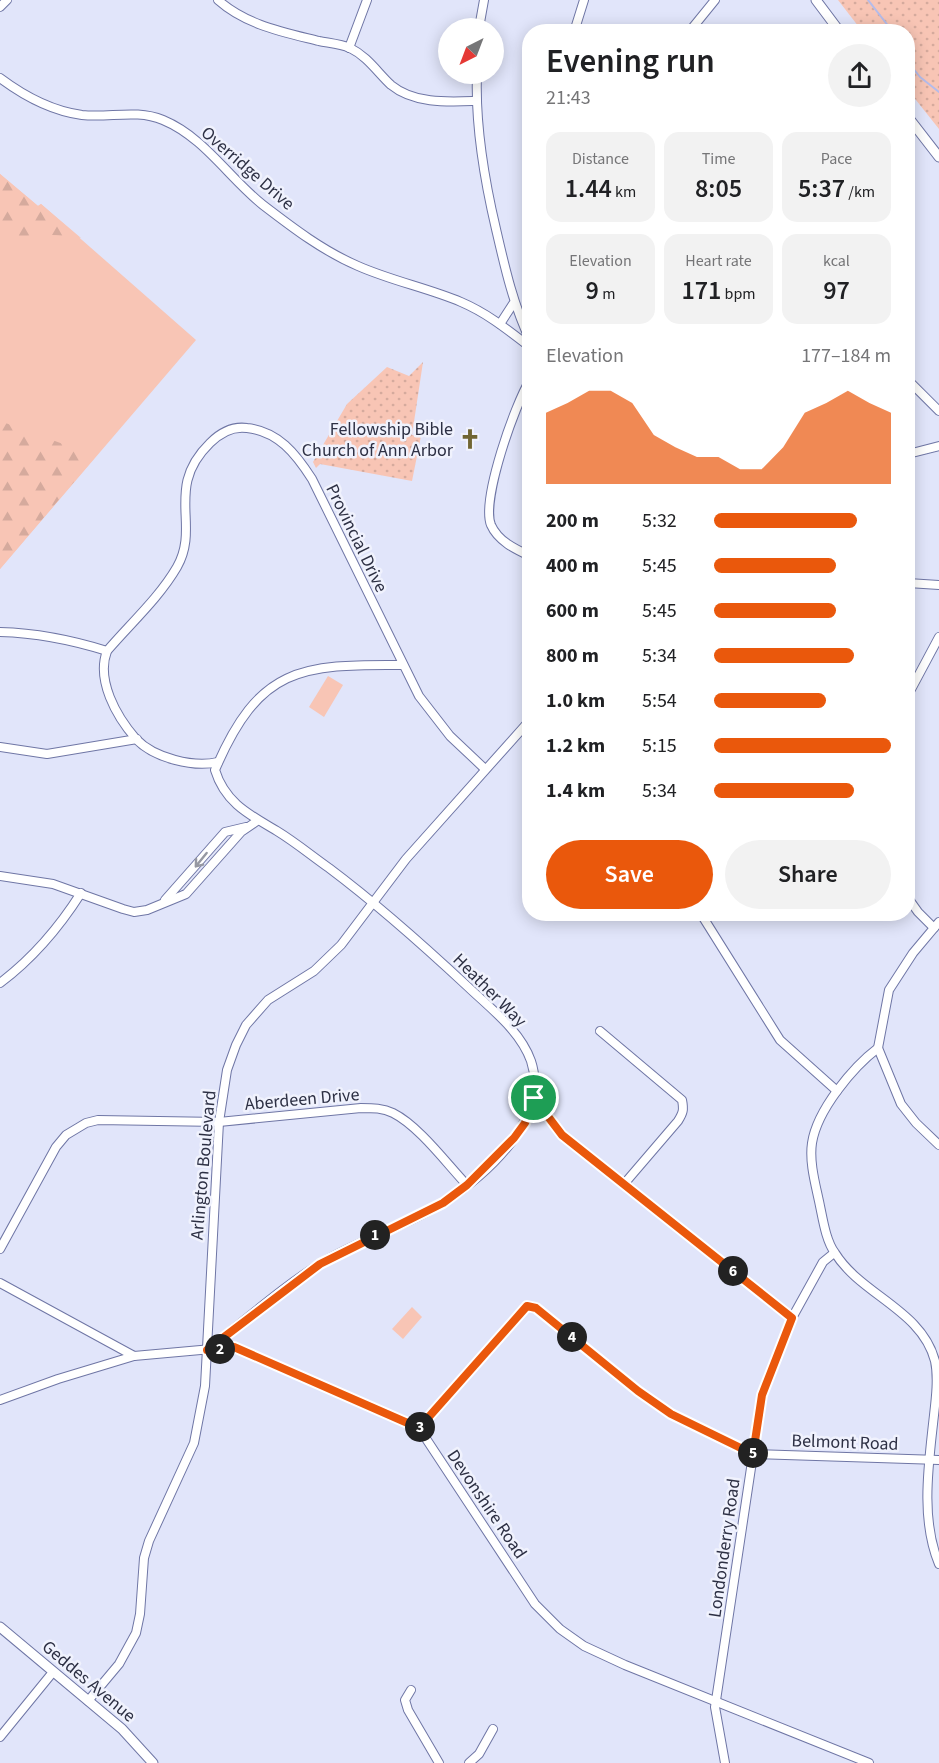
<!DOCTYPE html>
<meta charset="utf-8">
<style>
:root{--surface:#fff;--page:#f2f2f2;--text:#202124;--muted:#757577;--accent:#ea580c}
body{margin:0;font-family:"Source Sans 3",sans-serif;background:var(--page);color:var(--text);height:100vh;display:flex;flex-direction:column;font-size:22px;white-space:nowrap}
*{box-sizing:border-box;margin:0}
p{font-size:20px;color:var(--muted)}
.icon{flex:none;width:33px;height:33px;fill:none;stroke:currentColor;stroke-width:2;stroke-linecap:round;stroke-linejoin:round}
.map{position:relative;flex:1;overflow:hidden}
.side{position:absolute;left:522px;top:24px;width:393px;height:897px;display:flex;flex-direction:column;background:var(--surface);border-radius:24px;box-shadow:0 3px 15px #0003}
.side>*{flex:none}
.needle{width:39px;rotate:222deg}
.tools{position:absolute;left:438px;top:18px;display:grid;gap:12px}
.tools a{display:grid;place-items:center;width:66px;height:66px;border-radius:50%;background:var(--surface);box-shadow:0 3px 15px #0003;font-size:30px}
.pin{position:absolute;display:grid;place-items:center;width:51px;height:51px;color:#fff;margin:-26px;border:3px solid #fff;border-radius:50%;box-shadow:0 2px 6px #0007}
.km{position:absolute;width:30px;height:30px;margin:-15px;border-radius:50%;background:#222;color:#fff;font-size:16px;line-height:30px;text-align:center}
.round{display:grid;place-items:center;flex:none;width:63px;height:63px;border-radius:32px;background:var(--page)}
.head{display:flex;align-items:center;justify-content:space-between;height:102px;padding:0 24px}
h1{font-size:33px;font-weight:600;line-height:45px}
.metrics{display:grid;grid-template-columns:repeat(3,1fr);gap:9px;height:102px;padding:6px 24px}
.metrics div{display:grid;align-content:center;border-radius:15px;background:var(--page);text-align:center}
.metrics b{font-size:26px;font-weight:600}
.metrics small{font-size:16px;font-weight:400}
.metrics p{font-size:16px}
.chart{height:168px;padding:12px 24px}
.chart p{display:flex;justify-content:space-between}
.chart svg{width:100%;height:108px;margin-top:6px;fill:var(--accent);opacity:.7}
.cta{display:flex;gap:12px;margin-top:auto;padding:12px 24px}
.cta a{flex:1;height:69px;border-radius:36px;background:var(--accent);color:#fff;font-size:24px;font-weight:600;line-height:69px;text-align:center}
.cta a+a{background:var(--page);color:var(--text)}
ul{padding:0 24px;list-style:none;font-size:20px}
li{display:grid;grid-template-columns:96px 72px 1fr;align-items:center;height:45px}
li i{height:15px;border-radius:8px;background:var(--accent)}
.map>svg:first-child{display:block}
</style>
<div class="map">
<svg width="939" height="1763" viewBox="0 0 939 1763">
<defs>
<pattern id="forest-firs" width="22" height="20" patternUnits="userSpaceOnUse" patternTransform="scale(1.5)"><rect width="22" height="20" fill="#f8c5b5"/><path d="M5 1l3.5 6h-7zM16 11l3.5 6h-7z" fill="#d5aa9d"/></pattern>
<pattern id="park-dots" width="8" height="8" patternUnits="userSpaceOnUse" patternTransform="scale(1.5)"><rect width="8" height="8" fill="#f8c5b5"/><path d="M2 2h.1M6 6h.1" fill="none" stroke="#d5aa9d" stroke-width="1.8" stroke-linecap="round"/></pattern>
</defs>
<rect width="100%" height="100%" fill="#e1e5fa"/>
<g fill="#f8c5b5">
<path d="M0,174L38,206L41,204L196,340L0,569Z"/>
<path d="M328,676L343,685L324,717L309,707Z"/>
<path d="M412,1307L422,1317L403,1339L392,1329Z"/>
</g>
<g fill="url(#forest-firs)">
<path d="M0,174L38,206L41,204L81,238C49,234 31,232 0,243Z"/>
<path d="M0,421L96,456L0,569Z"/>
</g>
<g fill="url(#park-dots)">
<path d="M838,0H939V129L908,90V32L862,31Z"/>
<path d="M423,362L412,435L421,436L412,481L320,464L316,468L313,462L347,404L387,367L409,376Z"/>
</g>
<g fill="none" stroke-linecap="round" stroke-linejoin="round">
<g stroke="#b4bceb" stroke-width="2">
<path d="M868,0L893,32"/>
<path d="M908,62L920,77L939,92"/>
</g>
<g stroke="#6f76a5" stroke-width="10">
<g id="minor">
<path d="M218,0C246,25 283,32 319,41C329,43 341,44 350,48C367,56 378,73 391,85C414,104 448,102 475,101"/>
<path d="M0,7L7,0"/>
<path d="M479,28L484,0"/>
<path d="M574,32L584,0"/>
<path d="M689,32L715,0"/>
<path d="M349,48L367,0"/>
<path d="M477,74C475,126 484,178 496,229C505,268 513,304 530,340"/>
<path d="M0,78C24,96 52,111 82,115C110,118 136,109 163,120C204,137 229,178 263,205C293,228 323,251 358,266C392,281 428,288 461,302C487,313 508,330 530,347"/>
<path d="M500,324L513,304"/>
<path d="M530,380C515,404 481,500 491,525C498,541 515,549 530,556"/>
<path d="M908,380L939,411"/>
<path d="M908,454L939,446"/>
<path d="M908,583L939,585"/>
<path d="M0,632C37,633 72,640 107,651"/>
<path d="M908,695L939,637"/>
<path d="M0,747L47,754L137,739"/>
<path d="M218,762C194,768 154,758 136,739C116,716 96,680 107,651C130,624 159,598 177,567C201,525 164,488 210,443C220,433 233,426 247,428C278,431 296,454 312,479L419,696L450,736L485,769"/>
<path d="M0,876L53,884L123,909L134,912L147,910L186,894L241,832L257,821"/>
<path d="M908,898L918,912L934,928"/>
<path d="M165,900L225,832L246,827"/>
<path d="M701,914L780,1040L837,1091"/>
<path d="M939,922L913,953L889,990L878,1048C853,1067 817,1110 812,1143C809,1163 816,1186 820,1206C823,1220 826,1241 835,1253C861,1295 922,1310 935,1361C939,1380 935,1405 933,1424C928,1469 921,1521 939,1564"/>
<path d="M0,983C32,959 60,926 81,893"/>
<path d="M600,1031L682,1100C684,1110 683,1113 678,1121L624,1184"/>
<path d="M878,1048L901,1104L916,1123L939,1145"/>
<path d="M534,1098L562,1135L792,1318"/>
<path d="M0,1249L56,1147L66,1135L86,1123L98,1120L219,1122L361,1108C373,1108 383,1108 393,1113C419,1126 447,1164 467,1185"/>
<path d="M0,1283L134,1356L234,1347L419,1428L535,1604L560,1629L584,1646L625,1665L869,1763"/>
<path d="M207,1350C245,1321 282,1287 323,1262C361,1239 407,1226 444,1202C488,1174 550,1118 531,1061C520,1030 490,1008 467,986C423,945 377,904 329,868C312,856 295,842 277,831C250,815 225,803 215,770C259,667 300,664 403,665"/>
<path d="M0,1400L58,1379L134,1356"/>
<path d="M419,1428L527,1306L536,1308L638,1391L671,1414L752,1454L939,1460"/>
<path d="M411,1690L405,1700L408,1710L439,1763"/>
<path d="M88,1701L119,1664L136,1633L140,1614L144,1558L149,1541L194,1443L205,1386L219,1122L227,1070L236,1045L246,1025L268,1000L314,971L341,945L406,859L530,720"/>
<path d="M0,1737L53,1672"/>
<path d="M469,1763L479,1754L493,1729"/>
<path d="M725,1763L715,1707L762,1395L792,1318L823,1262L834,1253"/>
</g>
</g>
<g stroke="#6f76a5" stroke-width="11">
<g id="major">
<path d="M816,0L840,32"/>
<path d="M908,117L939,157"/>
<path d="M0,1627L122,1729L153,1763"/>
</g>
</g>
<use href="#minor" stroke="#fff" stroke-width="8"/>
<use href="#major" stroke="#fff" stroke-width="9"/>
</g>
<defs><path id="oneway-shaft" d="M-6 0H5M1.5-3L5.5 0L1.5 3" fill="none" stroke-width="1.6" stroke-linecap="round" stroke-linejoin="round" transform="scale(1.5)"/></defs>
<use stroke="#9698a2" href="#oneway-shaft" transform="translate(201 860) rotate(129)"/>
<g fill="none" stroke-linecap="round" stroke-linejoin="round">
<g stroke="#fff" stroke-width="12">
<path id="route" d="M534,1098L562,1135L792,1318L762,1395L753,1454L671,1414L638,1391L536,1308L527,1306L419,1428L234,1347L207,1350L320,1264L443,1203L467,1185L514,1138L525,1123Z"/>
</g>
<use href="#route" stroke="#ea580c" stroke-width="8"/>
</g>
<defs>
<g id="church-bare" transform="scale(1.62)"><path d="M-1.2-6h2.4v3.5h3.3v2.4h-3.3V6h-2.4V-.1h-3.3v-2.4h3.3Z" fill="#716633" stroke="#f0f2fd" stroke-width="2.5" paint-order="stroke"/></g>
</defs>
<g fill-rule="evenodd">
<use href="#church-bare" x="470" y="439"/>
</g>
<g text-anchor="middle" stroke-width="5" stroke-linejoin="round" paint-order="stroke">
<g font-size="18" fill="#2d3044" stroke="#f0f2fd">
<text transform="translate(248 168) rotate(41)" y="6">Overridge Drive</text>
<text transform="translate(357 538) rotate(64)" y="6">Provincial Drive</text>
<text transform="translate(490 990) rotate(45)" y="6">Heather Way</text>
<text transform="translate(302 1099) rotate(-5)" y="6">Aberdeen Drive</text>
<text transform="translate(203 1165) rotate(-85)" y="6">Arlington Boulevard</text>
<text transform="translate(845 1442) rotate(2)" y="6">Belmont Road</text>
<text transform="translate(487 1504) rotate(56)" y="6">Devonshire Road</text>
<text transform="translate(724 1548) rotate(-82)" y="6">Londonderry Road</text>
<text transform="translate(89 1681) rotate(40)" y="6">Geddes Avenue</text>
</g>
<g font-size="18" fill="#2d3044" stroke="#f0f2fd" text-anchor="end">
<text x="453" y="435">Fellowship Bible<tspan x="453" dy="21">Church of Ann Arbor</tspan></text>
</g>
</g>
</svg>
<div class="tools">
<a><svg class="needle" viewBox="-14 -14 28 28"><path d="M0-13l5 13h-10z" fill="#e53935"/><path d="M0 13l5-13h-10z" fill="#757577"/></svg></a>
</div>
<div class="pin" style="left:534px;top:1098px;background:#1e9e55"><svg class="icon" aria-label="arrive" viewBox="0 0 24 24"><path d="M6 21V4h12l-3 4 3 4H6"/></svg></div>
<b class="km" style="left:375px;top:1235px">1</b>
<b class="km" style="left:220px;top:1349px">2</b>
<b class="km" style="left:420px;top:1427px">3</b>
<b class="km" style="left:572px;top:1337px">4</b>
<b class="km" style="left:753px;top:1453px">5</b>
<b class="km" style="left:733px;top:1271px">6</b>
<section class="side">
<div class="head"><div><h1>Evening run</h1><p>21:43</p></div><a class="round"><svg class="icon" aria-label="share" viewBox="0 0 24 24"><path d="M12 15V3M7 8l5-5 5 5M5 13v7h14v-7"/></svg></a></div>
<div class="metrics">
<div><p>Distance</p><b>1.44<small> km</small></b></div>
<div><p>Time</p><b>8:05</b></div>
<div><p>Pace</p><b>5:37<small> /km</small></b></div>
</div>
<div class="metrics">
<div><p>Elevation</p><b>9<small> m</small></b></div>
<div><p>Heart rate</p><b>171<small> bpm</small></b></div>
<div><p>kcal</p><b>97</b></div>
</div>
<div class="chart"><p><span>Elevation</span>177–184 m</p>
<svg viewBox="0 0 160 44" preserveAspectRatio="none"><path d="M0 44V15L10 11L20 6L30 6L40 11L50 24L60 29L70 33L80 33L90 38L100 38L110 29L120 15L130 11L140 6L150 11L160 15V44z"/></svg>
</div>
<ul>
<li><b>200 m</b>5:32<i style="width:81%"></i></li>
<li><b>400 m</b>5:45<i style="width:69%"></i></li>
<li><b>600 m</b>5:45<i style="width:69%"></i></li>
<li><b>800 m</b>5:34<i style="width:79%"></i></li>
<li><b>1.0 km</b>5:54<i style="width:63%"></i></li>
<li><b>1.2 km</b>5:15<i style="width:100%"></i></li>
<li><b>1.4 km</b>5:34<i style="width:79%"></i></li>
</ul>
<div class="cta"><a>Save</a><a>Share</a></div>
</section>
</div>
